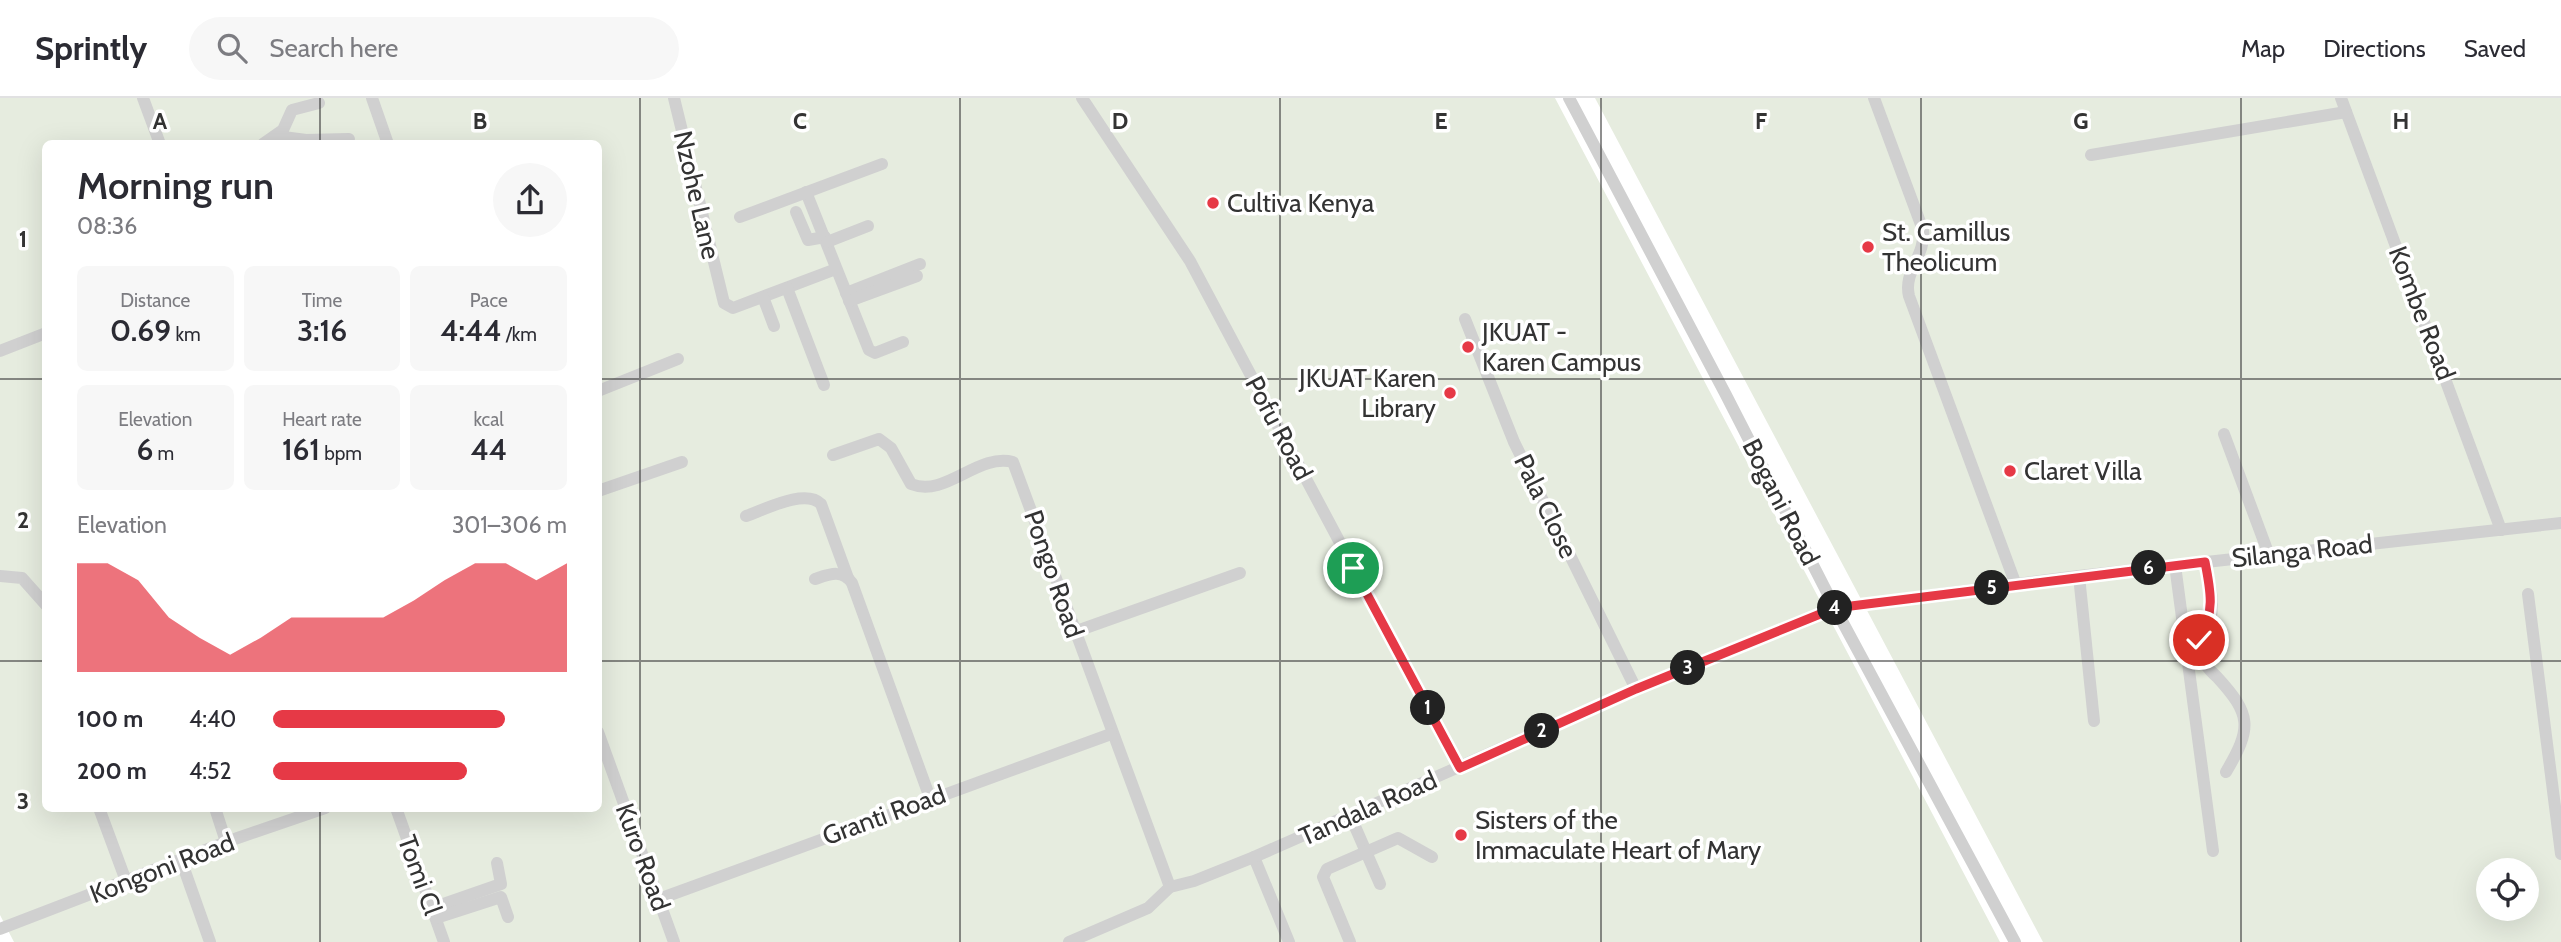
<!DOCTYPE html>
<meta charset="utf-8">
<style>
:root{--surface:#fff;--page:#f7f7f7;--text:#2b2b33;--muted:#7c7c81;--line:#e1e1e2;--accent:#e63946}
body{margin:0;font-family:Cabin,sans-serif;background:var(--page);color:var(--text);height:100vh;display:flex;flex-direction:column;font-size:26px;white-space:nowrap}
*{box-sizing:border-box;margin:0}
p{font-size:23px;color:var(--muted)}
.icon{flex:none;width:38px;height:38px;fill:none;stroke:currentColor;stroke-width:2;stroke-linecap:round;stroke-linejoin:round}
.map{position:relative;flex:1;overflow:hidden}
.panel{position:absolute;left:42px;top:42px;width:560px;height:672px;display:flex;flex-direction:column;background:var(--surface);border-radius:10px;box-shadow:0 7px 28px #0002}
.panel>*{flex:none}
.tools{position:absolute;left:2476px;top:760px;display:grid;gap:14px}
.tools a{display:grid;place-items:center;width:63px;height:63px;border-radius:50%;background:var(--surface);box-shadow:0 7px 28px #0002;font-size:35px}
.pin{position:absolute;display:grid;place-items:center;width:60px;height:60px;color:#fff;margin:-30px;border:4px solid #fff;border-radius:50%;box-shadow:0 2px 7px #0007}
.km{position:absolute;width:35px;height:35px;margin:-18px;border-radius:50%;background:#222;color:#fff;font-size:19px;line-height:35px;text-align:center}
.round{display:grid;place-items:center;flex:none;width:74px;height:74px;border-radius:37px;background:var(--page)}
.overview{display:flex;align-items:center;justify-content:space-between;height:119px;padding:0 35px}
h1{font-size:38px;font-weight:600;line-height:52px}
.metrics{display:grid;grid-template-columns:repeat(3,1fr);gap:10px;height:119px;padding:7px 35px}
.metrics div{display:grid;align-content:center;border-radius:10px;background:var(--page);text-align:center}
.metrics b{font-size:30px;font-weight:600}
.metrics small{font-size:19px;font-weight:400}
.metrics p{font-size:19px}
.chart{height:196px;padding:14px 35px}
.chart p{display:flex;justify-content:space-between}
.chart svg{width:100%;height:126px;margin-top:7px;fill:var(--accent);opacity:.7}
ul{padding:0 35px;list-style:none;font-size:23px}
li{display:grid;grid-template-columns:112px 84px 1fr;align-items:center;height:52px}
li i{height:18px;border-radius:9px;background:var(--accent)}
header{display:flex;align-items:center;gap:42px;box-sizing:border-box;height:98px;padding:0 35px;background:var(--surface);border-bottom:2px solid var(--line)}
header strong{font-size:33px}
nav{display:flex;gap:38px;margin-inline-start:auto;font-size:24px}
.search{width:490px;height:63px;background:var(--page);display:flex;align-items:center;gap:18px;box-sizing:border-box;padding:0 24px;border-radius:38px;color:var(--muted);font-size:26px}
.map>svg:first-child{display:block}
</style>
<header>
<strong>Sprintly</strong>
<div class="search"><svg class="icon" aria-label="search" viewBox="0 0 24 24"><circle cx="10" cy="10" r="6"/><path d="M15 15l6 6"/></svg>Search here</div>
<nav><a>Map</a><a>Directions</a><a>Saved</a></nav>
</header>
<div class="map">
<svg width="2561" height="844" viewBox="0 0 2561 844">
<rect width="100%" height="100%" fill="#fff"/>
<g fill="#e6ecdf" fill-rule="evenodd">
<path d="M0,0H1555L2000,844H14L0,817ZM46,46H598V710H46Z"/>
<path d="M1595,0H2561V844H2043ZM2488,772H2527V810H2488Z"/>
</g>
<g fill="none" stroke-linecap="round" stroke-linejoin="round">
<g stroke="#d0d0d0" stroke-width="12">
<path d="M143,0L160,46"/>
<path d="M372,0L388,46"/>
<path d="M674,0L724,205L733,210L836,171"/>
<path d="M1082,0L1190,163L1460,670"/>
<path d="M1569,0L1726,297L1835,510L2015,844"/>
<path d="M1874,0L1923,132C1926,158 1903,173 1909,198L2016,487"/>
<path d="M2341,0L2501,432"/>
<path d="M276,38L306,42L349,41"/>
<path d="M263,46L283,32L292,12L319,5"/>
<path d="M2091,57L2346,14"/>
<path d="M806,94L869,252L875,255L903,244"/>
<path d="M796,114L808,142L825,139"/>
<path d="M740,119L882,66"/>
<path d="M827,144L868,128"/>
<path d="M787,190L824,287"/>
<path d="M846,195L920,166"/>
<path d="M763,199L774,228"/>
<path d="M849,203L917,178"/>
<path d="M1465,221L1514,344L1636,591"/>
<path d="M0,253L46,235"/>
<path d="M598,293L678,261"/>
<path d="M2224,336L2269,457"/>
<path d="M833,357L879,341L891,350L911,386C946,400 977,355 1013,364L1170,789"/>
<path d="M598,393L682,364"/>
<path d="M746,418C764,412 805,390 821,406L848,480"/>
<path d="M2205,464C2209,483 2215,503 2210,523C2206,535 2198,539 2200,552C2201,563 2209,572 2217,579C2252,617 2252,630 2226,674"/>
<path d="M2175,467L2213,753"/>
<path d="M0,478L22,480L46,507"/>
<path d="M2079,478L2094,623"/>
<path d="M815,481C830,476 842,471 852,485L930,700"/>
<path d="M2528,496L2561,756"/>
<path d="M1074,534L1240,475"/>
<path d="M598,634L674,844"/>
<path d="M99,710L126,783"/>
<path d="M215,710L226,744"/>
<path d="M396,710L444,844"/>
<path d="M1350,717L1380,786"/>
<path d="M1254,759L1289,844"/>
<path d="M181,762L210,844"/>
<path d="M659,801L1111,636"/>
<path d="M432,810L501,786L497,765"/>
<path d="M436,820L501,799L508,819"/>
<path d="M0,831L226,744L325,710"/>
<path d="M1069,844L1148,810L1170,789L1194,783L1254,759L1636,591L1835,510L2079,478L2561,425"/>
<path d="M1350,844L1323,779L1327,771L1398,740L1432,759"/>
</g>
</g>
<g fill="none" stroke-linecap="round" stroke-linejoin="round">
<g stroke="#fff" stroke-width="14">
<path id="route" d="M1353,470L1460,670L1636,591L1835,510L2205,464C2211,494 2215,515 2199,542"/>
</g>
<use href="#route" stroke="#e63946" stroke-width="9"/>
</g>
<path fill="none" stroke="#333" stroke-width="2" stroke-opacity="0.55" d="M320,0V46M640,0V844M960,0V844M1280,0V844M1601,0V844M1921,0V844M2241,0V844M0,281H46M598,281H2561M0,563H46M598,563H2561M320,710V844"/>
<g fill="#e63946" stroke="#fff" stroke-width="2.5">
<circle cx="1213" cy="105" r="7"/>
<circle cx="1868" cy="149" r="7"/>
<circle cx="1468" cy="249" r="7"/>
<circle cx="1450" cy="295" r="7"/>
<circle cx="2010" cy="373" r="7"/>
<circle cx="1461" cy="737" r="7"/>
</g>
<g text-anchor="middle" stroke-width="7" stroke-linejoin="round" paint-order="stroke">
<g font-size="26" fill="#333" stroke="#fff">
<text transform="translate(697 97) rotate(77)" y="9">Nzohe Lane</text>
<text transform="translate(2422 215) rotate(69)" y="9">Kombe Road</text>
<text transform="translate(1279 330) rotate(62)" y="9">Pofu Road</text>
<text transform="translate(1781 404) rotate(63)" y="9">Bogani Road</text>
<text transform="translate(1546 408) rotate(64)" y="9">Pala Close</text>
<text transform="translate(2302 453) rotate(-6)" y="9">Silanga Road</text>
<text transform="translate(1054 476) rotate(71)" y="9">Pongo Road</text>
<text transform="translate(1368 710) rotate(-24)" y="9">Tandala Road</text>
<text transform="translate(884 717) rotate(-20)" y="9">Granti Road</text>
<text transform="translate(643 759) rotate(70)" y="9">Kuro Road</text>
<text transform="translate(162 770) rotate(-21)" y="9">Kongoni Road</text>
<text transform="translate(420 777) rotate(70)" y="9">Tomi Cl</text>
</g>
<g font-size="26" fill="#333" stroke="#fff" text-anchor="start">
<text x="1227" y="114">Cultiva Kenya</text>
<text x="1882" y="143">St. Camillus<tspan x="1882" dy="30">Theolicum</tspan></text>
<text x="1482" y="243">JKUAT -<tspan x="1482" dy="30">Karen Campus</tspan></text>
<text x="1436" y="289" text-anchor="end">JKUAT Karen<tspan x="1436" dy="30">Library</tspan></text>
<text x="2024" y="382">Claret Villa</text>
<text x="1475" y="731">Sisters of the<tspan x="1475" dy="30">Immaculate Heart of Mary</tspan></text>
</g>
</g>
<g font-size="23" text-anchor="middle" font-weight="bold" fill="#333" stroke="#fff" stroke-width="7" stroke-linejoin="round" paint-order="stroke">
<text x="160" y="31">A</text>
<text x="480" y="31">B</text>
<text x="800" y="31">C</text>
<text x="1120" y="31">D</text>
<text x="1441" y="31">E</text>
<text x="1761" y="31">F</text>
<text x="2081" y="31">G</text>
<text x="2401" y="31">H</text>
<text x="23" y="149">1</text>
<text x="23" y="430">2</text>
<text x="23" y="711">3</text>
</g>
</svg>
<div class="tools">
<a><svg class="icon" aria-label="locate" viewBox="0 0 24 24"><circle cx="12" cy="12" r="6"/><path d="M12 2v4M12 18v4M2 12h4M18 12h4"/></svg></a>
</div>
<div class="pin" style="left:1353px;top:470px;background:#1e9e55"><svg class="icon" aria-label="arrive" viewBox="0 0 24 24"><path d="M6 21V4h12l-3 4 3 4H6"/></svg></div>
<div class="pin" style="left:2199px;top:542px;background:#d93025"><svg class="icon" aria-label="check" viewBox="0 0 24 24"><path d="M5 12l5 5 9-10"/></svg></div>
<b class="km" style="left:1428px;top:610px">1</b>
<b class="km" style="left:1542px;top:633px">2</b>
<b class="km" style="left:1688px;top:570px">3</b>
<b class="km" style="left:1835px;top:510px">4</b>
<b class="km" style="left:1992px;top:490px">5</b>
<b class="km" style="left:2149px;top:470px">6</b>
<section class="panel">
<div class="overview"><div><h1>Morning run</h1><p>08:36</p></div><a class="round"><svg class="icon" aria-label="share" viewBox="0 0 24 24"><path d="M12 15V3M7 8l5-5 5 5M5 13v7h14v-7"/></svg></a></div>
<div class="metrics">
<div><p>Distance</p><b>0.69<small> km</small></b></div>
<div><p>Time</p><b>3:16</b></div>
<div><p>Pace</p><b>4:44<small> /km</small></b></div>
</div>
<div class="metrics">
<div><p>Elevation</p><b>6<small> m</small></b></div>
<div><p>Heart rate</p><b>161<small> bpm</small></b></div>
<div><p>kcal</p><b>44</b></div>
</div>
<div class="chart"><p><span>Elevation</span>301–306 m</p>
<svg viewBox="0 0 160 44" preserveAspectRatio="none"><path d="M0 44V6L10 6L20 12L30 25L40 32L50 38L60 32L70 25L80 25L90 25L100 25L110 19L120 12L130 6L140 6L150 12L160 6V44z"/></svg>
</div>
<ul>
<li><b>100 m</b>4:40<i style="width:79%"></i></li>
<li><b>200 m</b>4:52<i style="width:66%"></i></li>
</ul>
</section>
</div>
